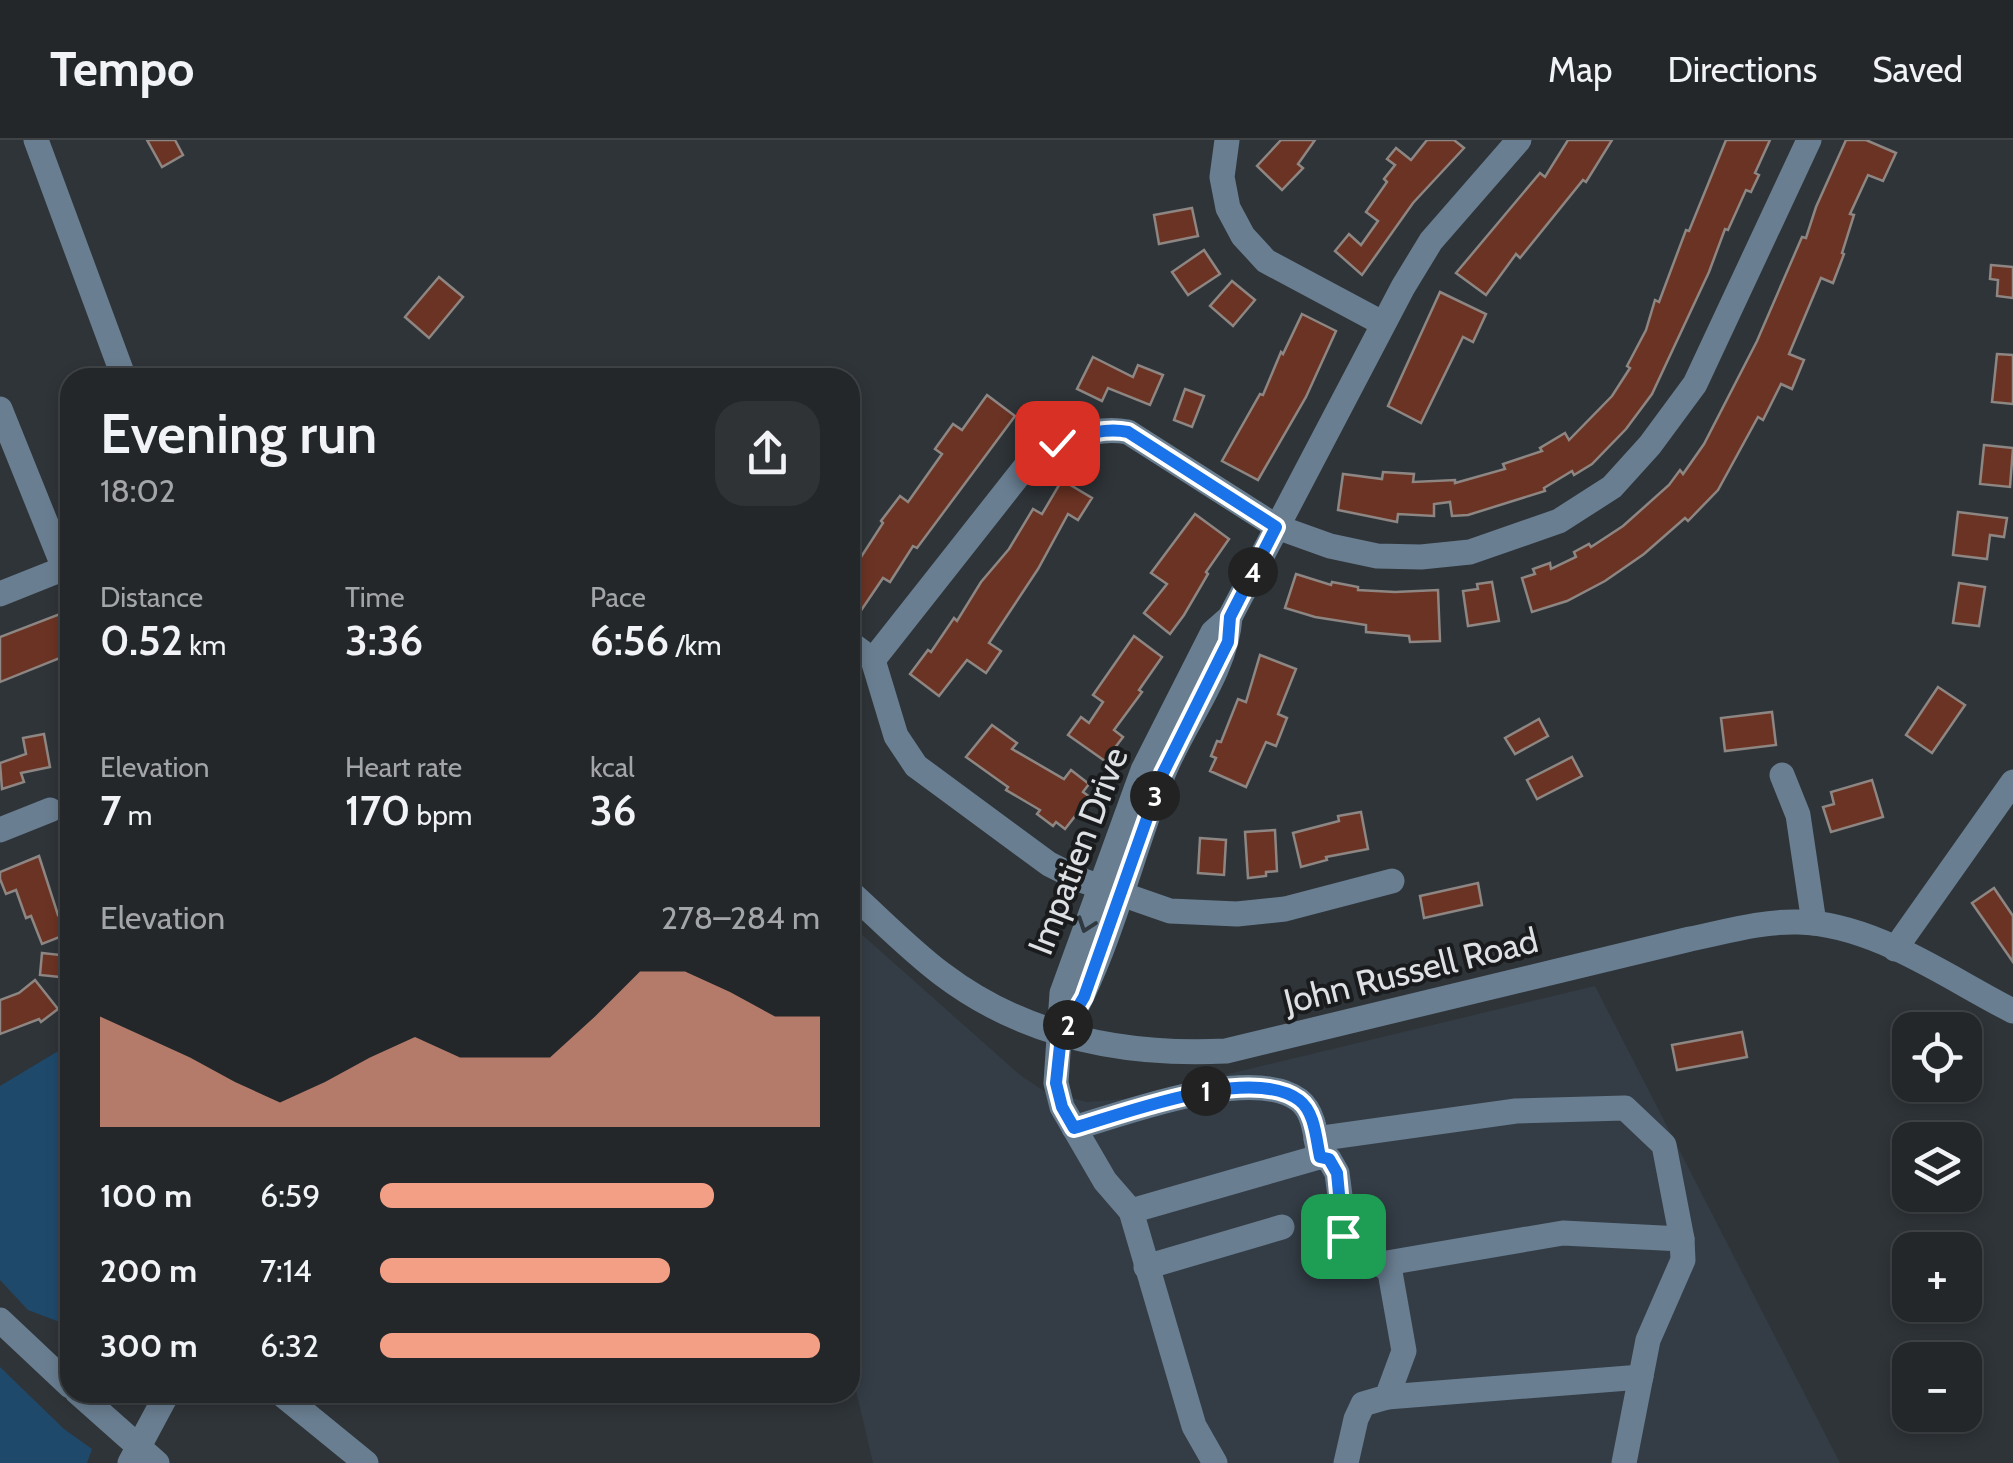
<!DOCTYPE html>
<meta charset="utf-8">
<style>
:root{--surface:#23272a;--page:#2f3336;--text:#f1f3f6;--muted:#a3a5a8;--line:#404447;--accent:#f39f86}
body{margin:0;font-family:Cabin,sans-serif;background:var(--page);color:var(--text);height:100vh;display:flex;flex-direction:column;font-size:38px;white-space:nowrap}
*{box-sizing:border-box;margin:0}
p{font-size:32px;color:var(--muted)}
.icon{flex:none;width:55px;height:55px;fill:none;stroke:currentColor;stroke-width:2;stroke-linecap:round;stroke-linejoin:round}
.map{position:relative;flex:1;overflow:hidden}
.details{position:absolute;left:60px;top:228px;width:800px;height:1035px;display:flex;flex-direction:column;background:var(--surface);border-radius:30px;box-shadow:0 5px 15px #0003,0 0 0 2px var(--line)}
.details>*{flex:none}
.buttons{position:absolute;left:1892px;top:872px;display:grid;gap:20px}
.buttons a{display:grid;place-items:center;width:90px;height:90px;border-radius:20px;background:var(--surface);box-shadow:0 5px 15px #0003,0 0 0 2px var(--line);font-size:50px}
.pin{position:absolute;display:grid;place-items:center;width:85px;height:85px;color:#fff;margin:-42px;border-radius:20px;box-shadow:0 5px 15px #0006}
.km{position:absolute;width:50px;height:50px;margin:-25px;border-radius:50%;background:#222;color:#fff;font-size:28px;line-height:50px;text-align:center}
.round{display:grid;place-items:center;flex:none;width:105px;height:105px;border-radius:30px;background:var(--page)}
.overview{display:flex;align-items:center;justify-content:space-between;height:170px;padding:0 40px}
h1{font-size:55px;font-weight:600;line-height:75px}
.stats{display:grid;grid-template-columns:repeat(3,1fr);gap:15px;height:170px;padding:10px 40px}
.stats div{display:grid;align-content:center}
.stats b{font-size:42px;font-weight:600}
.stats small{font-size:28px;font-weight:400}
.stats p{font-size:28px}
.chart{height:280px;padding:20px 40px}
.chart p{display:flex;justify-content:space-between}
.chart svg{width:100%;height:180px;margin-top:10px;fill:var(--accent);opacity:.7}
ul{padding:0 40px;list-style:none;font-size:32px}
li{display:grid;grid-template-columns:160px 120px 1fr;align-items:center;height:75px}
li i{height:25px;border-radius:12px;background:var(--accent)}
header{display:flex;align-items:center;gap:60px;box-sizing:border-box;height:140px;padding:0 50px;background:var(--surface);border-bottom:2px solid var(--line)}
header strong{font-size:48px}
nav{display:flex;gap:55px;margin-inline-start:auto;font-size:35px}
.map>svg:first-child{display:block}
</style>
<header>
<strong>Tempo</strong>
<nav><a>Map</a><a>Directions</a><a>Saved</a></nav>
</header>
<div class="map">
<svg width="2013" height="1323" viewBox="0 0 2013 1323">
<rect width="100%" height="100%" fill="#2f3438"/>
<path fill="#343d46" d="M850,784L1020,935L1044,951L1087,962L1124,959L1595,846L1840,1323H873L850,1225Z"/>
<g fill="#1f496b">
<path d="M70,904V1186L28,1170L0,1140V946Z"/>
<path d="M0,1227L64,1289L92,1309L87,1323H0Z"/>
</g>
<g fill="#6b3323" stroke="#8d8683" stroke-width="2.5">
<path d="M147,0H175L183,15L162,27Z"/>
<path d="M1281,0H1315L1298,24L1303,28L1282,50L1257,26Z"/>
<path d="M1427,0H1454L1464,8L1413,63L1362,135L1335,111L1349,94L1361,105L1378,81L1366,72L1387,42L1384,39L1395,25L1387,19L1396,8L1411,20Z"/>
<path d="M1568,0H1612L1586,42L1583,40L1520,118L1516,114L1486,155L1456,133L1540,33L1545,37Z"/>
<path d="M1726,0H1770L1755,33L1759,35L1751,52L1746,50L1728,90L1725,89L1709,132L1652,254L1626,289L1592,324L1574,335L1572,331L1544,348L1545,351L1468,375L1452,376L1450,362L1434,364V376L1398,374L1397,382L1338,370L1343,334L1382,339L1383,332L1414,334L1413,342L1455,340V343L1505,329L1503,324L1542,311L1540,308L1565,293L1569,300L1612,256L1630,228L1627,226L1646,190L1655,160L1659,162L1686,90L1689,91Z"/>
<path d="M1846,0H1866L1896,13L1883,41L1868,35L1850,74L1854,75L1842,113L1844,114L1833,143L1821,138L1789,214L1804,220L1792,249L1781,244L1763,280L1758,277L1718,350L1688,381L1685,378L1644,414L1605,441L1567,461L1532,472L1522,438L1535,434L1533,429L1550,423L1551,429L1576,417L1574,412L1589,404L1591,407L1623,386L1669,345L1680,330L1683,334L1704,304L1757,201L1802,97L1806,98L1816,67Z"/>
<path d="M1192,68L1198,96L1159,104L1154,75Z"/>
<path d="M1204,110L1220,134L1188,155L1172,132Z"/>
<path d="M1991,125L2013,127V158L1997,156L1998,140L1990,139Z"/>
<path d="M439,137L463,157L429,198L405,177Z"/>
<path d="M1232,141L1255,160L1233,186L1210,166Z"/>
<path d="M1440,152L1486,174L1473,202L1463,197L1421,283L1388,266Z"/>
<path d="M1302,174L1336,191L1306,257L1258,340L1222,321L1260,254L1263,255L1281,212L1283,214Z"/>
<path d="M1997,214L2013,215V264L1992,262Z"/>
<path d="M1093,217L1133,237L1138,225L1163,235L1150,265L1108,248L1102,261L1077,249Z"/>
<path d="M1185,249L1204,256L1192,287L1174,280Z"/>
<path d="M987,255L1015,276L917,408L913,406L890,442L883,438L860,472L850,465V434L883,383L881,381L900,356L908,362L942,314L935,309L953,284L962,290Z"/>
<path d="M1984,305L2013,308L2010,347L1980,344Z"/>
<path d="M1062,340L1092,358L1078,380L1068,374L1038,429L989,503L1001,511L986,533L967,520L939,556L910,534L928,510L931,512L954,478L957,481L981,442L1009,409L1033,369L1042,374Z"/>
<path d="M1958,372L2007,378L2004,397L1990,395L1987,419L1953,415Z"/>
<path d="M1195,374L1229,399L1206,432L1208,434L1184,475L1170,494L1144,473L1167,444L1151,433Z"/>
<path d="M1296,434L1331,445L1332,442L1358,447V450L1395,452L1438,450L1440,501L1410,502L1409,496L1366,492V485L1315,477L1285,468Z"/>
<path d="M1492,442L1499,481L1468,486L1463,451L1478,449L1477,444Z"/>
<path d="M1959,443L1985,447L1979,486L1953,483Z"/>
<path d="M65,472L70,484V514L0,542V497Z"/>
<path d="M1134,496L1162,517L1139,550L1142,552L1114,590L1123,597L1105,621L1068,595L1081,577L1089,583L1103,562L1093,555Z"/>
<path d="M1260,515L1296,529L1278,574L1287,578L1276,606L1266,602L1246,647L1210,631L1216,618L1211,616L1217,601L1221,602L1238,559L1246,562Z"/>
<path d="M1938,547L1965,565L1932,613L1906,595Z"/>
<path d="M1772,572L1776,605L1725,611L1721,578Z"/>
<path d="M1539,579L1548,596L1515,614L1505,598Z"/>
<path d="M992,585L1017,603L1012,609L1064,639L1071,630L1089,644L1083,652L1090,657L1065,689L1056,682L1053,686L1037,674L1040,670L1006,650L1008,647L966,617Z"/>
<path d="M44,594L50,627L21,633L24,642L2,649L0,623L26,614L23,598Z"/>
<path d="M1572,617L1582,636L1537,659L1527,640Z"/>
<path d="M1872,640L1883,677L1831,692L1823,667L1834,664L1831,652Z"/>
<path d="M1361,672L1368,709L1326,717L1327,720L1301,727L1293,693L1339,681L1338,676Z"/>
<path d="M1275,690L1277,731L1266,732V736L1248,738L1245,692Z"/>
<path d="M1200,698L1226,700L1224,735L1198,733Z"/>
<path d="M39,716L58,775L65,772L70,784V793L42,804L31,776L26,778L16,750L6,754L0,739V732Z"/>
<path d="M1478,743L1482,765L1424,778L1420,756Z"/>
<path d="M1994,748L2013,776V822L1972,763Z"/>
<path d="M42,813L70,816V838L40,835Z"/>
<path d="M35,840L58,869L41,882L39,879L0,894V860L19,853Z"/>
<path d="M1742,892L1747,917L1677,930L1672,905Z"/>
</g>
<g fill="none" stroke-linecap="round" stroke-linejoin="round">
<g stroke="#697e91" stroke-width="25">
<path d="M36,0L124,238"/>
<path d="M1227,0L1222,37L1228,68L1243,96L1266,121L1382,183"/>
<path d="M0,269L64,428"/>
<path d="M0,454L70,426"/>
<path d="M850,503L873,520L896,596L916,626L1049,724L1081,740L1170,771L1237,774L1285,769L1392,741"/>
<path d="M873,520L1026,326C1056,304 1089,285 1128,292L1277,387L1330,406L1377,416L1421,417L1470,412L1559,381L1612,347L1650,305L1695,244L1809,0"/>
<path d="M1782,635L1798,675L1814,783"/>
<path d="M0,690L50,670"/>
<path d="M850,752C880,779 910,810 942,834C1025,897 1124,916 1226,911L1690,799C1725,792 1761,781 1798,782C1875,784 1946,837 2013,871"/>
<path d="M1895,809L2013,642"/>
<path d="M1063,892C1109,813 1129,721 1162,637C1182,584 1226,534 1230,477"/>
<path d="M1074,988C1126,973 1251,925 1299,960C1315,972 1316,999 1319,1017L1131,1071"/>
<path d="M1316,999L1516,971L1625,968L1664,1005L1682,1099"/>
<path d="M1319,1017L1329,1019L1337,1033L1347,1109L1381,1124L1390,1132L1404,1211L1387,1257L1363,1264L1356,1279L1346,1323"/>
<path d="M1381,1124L1563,1093L1682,1099L1683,1120L1648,1200L1624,1323"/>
<path d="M1146,1127L1282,1087"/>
<path d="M0,1180L70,1246"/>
<path d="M77,1252L157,1323"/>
<path d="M279,1252L366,1323"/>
<path d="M1387,1257L1641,1237"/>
<path d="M130,1323L168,1252"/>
<path d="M1215,1323L1194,1286L1131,1071L1105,1041L1062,967L1056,943L1062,853L1143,630L1213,492L1230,477L1403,147L1431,101L1519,0"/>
</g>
</g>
<defs><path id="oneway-chevron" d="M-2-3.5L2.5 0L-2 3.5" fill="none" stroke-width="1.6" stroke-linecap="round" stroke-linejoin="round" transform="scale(2.5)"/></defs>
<use stroke="#313940" href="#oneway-chevron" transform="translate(1086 785) rotate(109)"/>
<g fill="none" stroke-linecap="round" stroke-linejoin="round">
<g stroke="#fff" stroke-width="20">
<path id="route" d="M1057,303C1080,296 1103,287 1128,292L1276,387L1230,477L1228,502L1163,633L1084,857L1061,896L1056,943L1062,967L1074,988C1126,973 1251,925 1299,960C1315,972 1316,999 1320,1017L1329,1019L1337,1033L1343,1096"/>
</g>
<use href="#route" stroke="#1a73e8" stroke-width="12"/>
</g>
<g text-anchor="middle" stroke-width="8" stroke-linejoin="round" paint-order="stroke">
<g font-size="35" fill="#dee1e3" stroke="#191b1d">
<text transform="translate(1078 711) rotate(-69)" y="12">Impatien Drive</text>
<text transform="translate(1411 831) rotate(-14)" y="12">John Russell Road</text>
</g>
</g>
</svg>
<div class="buttons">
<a><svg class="icon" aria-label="locate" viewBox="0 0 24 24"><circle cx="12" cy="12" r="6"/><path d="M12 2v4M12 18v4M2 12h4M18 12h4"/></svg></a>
<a><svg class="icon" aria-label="layers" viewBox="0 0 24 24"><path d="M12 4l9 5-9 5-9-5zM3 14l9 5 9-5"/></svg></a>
<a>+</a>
<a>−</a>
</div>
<div class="pin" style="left:1343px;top:1096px;background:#1e9e55"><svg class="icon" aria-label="arrive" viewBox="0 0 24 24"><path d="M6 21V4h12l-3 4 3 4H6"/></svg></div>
<div class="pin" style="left:1057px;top:303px;background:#d93025"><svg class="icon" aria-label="check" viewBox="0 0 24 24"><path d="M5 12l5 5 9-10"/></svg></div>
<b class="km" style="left:1206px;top:951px">1</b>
<b class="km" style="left:1068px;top:885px">2</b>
<b class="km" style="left:1155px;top:656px">3</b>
<b class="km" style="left:1253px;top:432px">4</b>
<section class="details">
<div class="overview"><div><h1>Evening run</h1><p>18:02</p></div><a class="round"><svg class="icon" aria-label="share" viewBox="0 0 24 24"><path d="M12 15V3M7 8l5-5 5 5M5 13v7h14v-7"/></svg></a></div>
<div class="stats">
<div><p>Distance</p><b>0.52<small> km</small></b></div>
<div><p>Time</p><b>3:36</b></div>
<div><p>Pace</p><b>6:56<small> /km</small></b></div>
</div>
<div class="stats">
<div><p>Elevation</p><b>7<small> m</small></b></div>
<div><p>Heart rate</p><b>170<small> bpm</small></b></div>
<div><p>kcal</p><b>36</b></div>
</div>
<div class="chart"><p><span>Elevation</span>278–284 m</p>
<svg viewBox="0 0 160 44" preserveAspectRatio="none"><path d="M0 44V17L10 22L20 27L30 33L40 38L50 33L60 27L70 22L80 27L90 27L100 27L110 17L120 6L130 6L140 11L150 17L160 17V44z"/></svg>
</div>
<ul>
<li><b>100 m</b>6:59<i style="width:76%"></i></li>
<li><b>200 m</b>7:14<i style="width:66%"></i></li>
<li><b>300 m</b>6:32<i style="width:100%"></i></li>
</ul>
</section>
</div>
